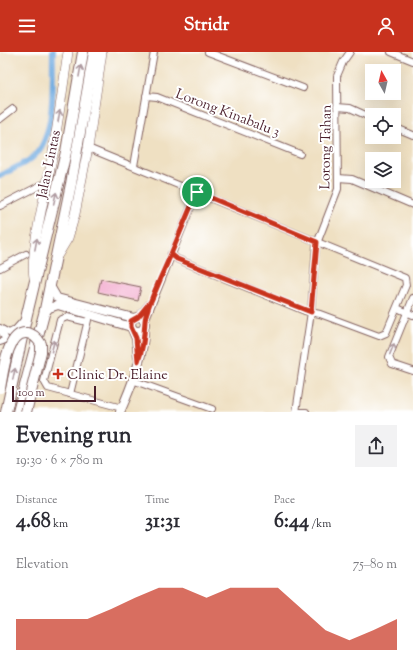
<!DOCTYPE html>
<meta charset="utf-8">
<style>
:root{--surface:#fff;--page:#f2f2f3;--text:#2b2b33;--muted:#7c7c81;--accent:#c8321e}
body{margin:0;font-family:"Sorts Mill Goudy",serif;background:var(--page);color:var(--text);height:100vh;display:flex;flex-direction:column;font-size:15px;white-space:nowrap}
*{box-sizing:border-box;margin:0}
p{font-size:13px;color:var(--muted)}
.icon{flex:none;width:22px;height:22px;fill:none;stroke:currentColor;stroke-width:2;stroke-linecap:round;stroke-linejoin:round}
.map{position:relative;height:360px;overflow:hidden}
.drawer{display:flex;flex-direction:column;background:var(--surface);flex:1}
.drawer>*{flex:none}
.needle{width:26px;rotate:352deg}
.controls{position:absolute;left:365px;top:12px;display:grid;gap:8px}
.controls a{display:grid;place-items:center;width:36px;height:36px;border-radius:0px;background:var(--surface);box-shadow:0 4px 16px #0002;font-size:20px}
.scale{position:absolute;left:12px;bottom:10px;width:84px;box-sizing:border-box;padding-left:4px;border:2px solid #4a1f2b;border-top:0;font-size:11px;line-height:14px;white-space:nowrap;color:#4a1f2b;-webkit-text-stroke:3px #fff;paint-order:stroke}
.pin{position:absolute;display:grid;place-items:center;width:34px;height:34px;color:#fff;margin:-17px;border:2px solid #fff;border-radius:50%;box-shadow:0 1px 4px #0007}
.round{display:grid;place-items:center;flex:none;width:42px;height:42px;border-radius:0px;background:var(--page)}
.headline{display:flex;align-items:center;justify-content:space-between;height:68px;padding:0 16px}
h1{font-size:22px;font-weight:700;line-height:30px}
.metrics{display:grid;grid-template-columns:repeat(3,1fr);gap:6px;height:68px;padding:4px 16px}
.metrics div{display:grid;align-content:center}
.metrics b{font-size:20px;font-weight:700}
.metrics small{font-size:11px;font-weight:400}
.metrics p{font-size:11px}
.chart{height:112px;padding:8px 16px}
.chart p{display:flex;justify-content:space-between}
.chart svg{width:100%;height:72px;margin-top:4px;fill:var(--accent);opacity:.7}
header{display:flex;justify-content:space-between;align-items:center;height:52px;padding:0 16px;background:var(--accent);color:#fff;font-size:18px;font-weight:700}
.map>svg:first-child{display:block}
</style>
<header><svg class="icon" aria-label="menu" viewBox="0 0 24 24"><path d="M4 6h16M4 12h16M4 18h16"/></svg>Stridr<svg class="icon" aria-label="person" viewBox="0 0 24 24"><circle cx="12" cy="8" r="4"/><path d="M4 21q1-7 8-7t8 7"/></svg></header>
<div class="map">
<svg width="413" height="360" viewBox="0 0 413 360">
<rect width="100%" height="100%" fill="#fff"/>
<filter id="ink" filterUnits="userSpaceOnUse"><feTurbulence type="fractalNoise" baseFrequency=".025" numOctaves="2"/><feDisplacementMap in="SourceGraphic" scale="8" xChannelSelector="R" yChannelSelector="G"/><feConvolveMatrix kernelMatrix="1 2 1 2 8 2 1 2 1" color-interpolation-filters="sRGB"/></filter>
<filter id="wash" filterUnits="userSpaceOnUse"><feTurbulence type="fractalNoise" baseFrequency=".012" numOctaves="4" result="noise"/><feDisplacementMap in="SourceGraphic" scale="16" xChannelSelector="R" yChannelSelector="G"/><feGaussianBlur stdDeviation="0.9" result="paint"/><feColorMatrix in="noise" values="0 0 0 0 0 0 0 0 0 0 0 0 0 0 0 0 0 1.4 0 .05"/><feComposite in="paint" operator="in"/></filter>
<g filter="url(#wash)">
<rect width="100%" height="100%" fill="#efe0c2"/>
<g fill="none" stroke-linecap="round" stroke-linejoin="round">
<path stroke="#70aae0" stroke-width="6" d="M0,124C10,118 23,113 32,106C57,86 52,30 53,0"/>
</g>
<g id="blocks">
<path fill="#f3aace" d="M101,227L141,235L138,249L98,240Z"/>
</g>
</g>
<g filter="url(#ink)">
<use href="#blocks" fill-opacity="0" stroke="#846360" stroke-width="1"/>
<g fill="none" stroke-linecap="round" stroke-linejoin="round">
<g stroke="#846360" stroke-width="8">
<g id="minor">
<path d="M208,0L303,36"/>
<path d="M391,0L413,9"/>
<path d="M146,44L157,45L300,102"/>
<path d="M337,55L350,56L372,66"/>
<path d="M0,67L13,57"/>
<path d="M394,75L413,83"/>
<path d="M88,96L405,226L406,233L386,281L379,284L320,262L305,259L177,207L171,202"/>
<path d="M134,114L154,0"/>
<path d="M338,126L352,127L413,153"/>
<path d="M0,154L41,133"/>
<path d="M0,216L26,202"/>
<path d="M413,246L389,305L392,312L413,319"/>
<path d="M397,256L413,263"/>
<path d="M138,265L149,252"/>
<path d="M145,269L197,140"/>
<path d="M87,270L67,265L60,268L44,329L48,336L122,356"/>
<path d="M0,276L9,281L15,278L24,268"/>
<path d="M0,277L6,288L0,290"/>
<path d="M132,328L212,357"/>
<path d="M70,342L88,268"/>
<path d="M296,360L311,260L316,194L338,137L337,24L343,10L350,0"/>
<path d="M296,360H306"/>
</g>
</g>
<g stroke="#846360" stroke-width="10">
<g id="tertiary">
<path d="M50,234L57,246L134,266"/>
<path d="M44,262L49,256L58,253L131,275"/>
<circle cx="138" cy="272" r="7"/>
<path d="M132,277L136,286L138,304"/>
<path d="M120,360C130,338 145,300 144,277"/>
</g>
</g>
<g stroke="#846360" stroke-width="10">
<g id="secondary">
<path d="M56,206L68,186L75,162L88,96L102,0"/>
<path d="M35,229C27,208 48,132 52,106C58,71 63,35 68,0"/>
</g>
</g>
<g stroke="#846360" stroke-width="12">
<g id="trunk">
<path d="M6,360L27,262L66,100L83,0"/>
<path d="M18,360L44,262L71,132L94,0"/>
</g>
</g>
<use href="#minor" stroke="#fff" stroke-width="6"/>
<use href="#tertiary" stroke="#fff" stroke-width="8"/>
<use href="#secondary" stroke="#fff" stroke-width="9"/>
<use href="#trunk" stroke="#fff" stroke-width="10"/>
<g stroke="#846360" stroke-width="12" stroke-linecap="butt">
<path id="trunk-bridge" d="M0,336C3,321 7,279 27,281C34,282 38,287 41,292V300L26,360"/>
</g>
<use href="#trunk-bridge" stroke="#fff" stroke-width="10"/>
</g>
<defs><path id="oneway-shaft" d="M-6 0H5M1.5-3L5.5 0L1.5 3" fill="none" stroke-width="1.6" stroke-linecap="round" stroke-linejoin="round"/></defs>
<g stroke="#ae9aa0">
<use href="#oneway-shaft" transform="translate(80 19) rotate(-80)"/>
<use href="#oneway-shaft" transform="translate(59 64) rotate(-80)"/>
<use href="#oneway-shaft" transform="translate(55 146) rotate(-77)"/>
<use href="#oneway-shaft" transform="translate(36 192) rotate(-79)"/>
<use href="#oneway-shaft" transform="translate(53 294) rotate(-75)"/>
<use href="#oneway-shaft" transform="translate(392 297) rotate(-68)"/>
<use href="#oneway-shaft" transform="translate(14 322) rotate(-78)"/>
</g>
</g>
<g fill="none" stroke-linecap="round" stroke-linejoin="round" filter="url(#ink)">
<g stroke="#fff" stroke-width="8">
<path id="route" d="M197,140L155,240L151,249L138,265L131,269V275L136,286L138,309C144,295 144,282 145,269C146,254 165,217 171,202L177,207L311,260L317,190L197,140"/>
</g>
<use href="#route" stroke="#c8321e" stroke-width="5"/>
</g>
<path fill="#c8321e" stroke="#fff" stroke-width="1.5" d="M56 316h4v4h4v4h-4v4h-4v-4h-4v-4h4z"/>
<g text-anchor="middle" stroke-width="4" stroke-linejoin="round" paint-order="stroke">
<g font-size="14" fill="#4a1f2b" stroke="#fff">
<text transform="translate(228 60) rotate(21)" y="5">Lorong Kinabalu 3</text>
<text transform="translate(325 95) rotate(-89)" y="5">Lorong Tahan</text>
<text transform="translate(48 112) rotate(-78)" y="5">Jalan Lintas</text>
</g>
<g font-size="14" fill="#4a1f2b" stroke="#fff" text-anchor="start">
<text x="67" y="327">Clinic Dr. Elaine</text>
</g>
</g>
</svg>
<div class="controls">
<a><svg class="needle" viewBox="-14 -14 28 28"><path d="M0-13l5 13h-10z" fill="#e53935"/><path d="M0 13l5-13h-10z" fill="#7c7c81"/></svg></a>
<a><svg class="icon" aria-label="locate" viewBox="0 0 24 24"><circle cx="12" cy="12" r="6"/><path d="M12 2v4M12 18v4M2 12h4M18 12h4"/></svg></a>
<a><svg class="icon" aria-label="layers" viewBox="0 0 24 24"><path d="M12 4l9 5-9 5-9-5zM3 14l9 5 9-5"/></svg></a>
</div>
<div class="scale">100 m</div>
<div class="pin" style="left:197px;top:140px;background:#1e9e55"><svg class="icon" aria-label="arrive" viewBox="0 0 24 24"><path d="M6 21V4h12l-3 4 3 4H6"/></svg></div>
</div>
<section class="drawer">
<div class="headline"><div><h1>Evening run</h1><p>19:30 · 6 × 780 m</p></div><a class="round"><svg class="icon" aria-label="share" viewBox="0 0 24 24"><path d="M12 15V3M7 8l5-5 5 5M5 13v7h14v-7"/></svg></a></div>
<div class="metrics">
<div><p>Distance</p><b>4.68<small> km</small></b></div>
<div><p>Time</p><b>31:31</b></div>
<div><p>Pace</p><b>6:44<small> /km</small></b></div>
</div>
<div class="chart"><p><span>Elevation</span>75–80 m</p>
<svg viewBox="0 0 160 44" preserveAspectRatio="none"><path d="M0 44V25L10 25L20 25L30 25L40 19L50 12L60 6L70 6L80 12L90 6L100 6L110 6L120 19L130 32L140 38L150 32L160 25V44z"/></svg>
</div>
</section>
